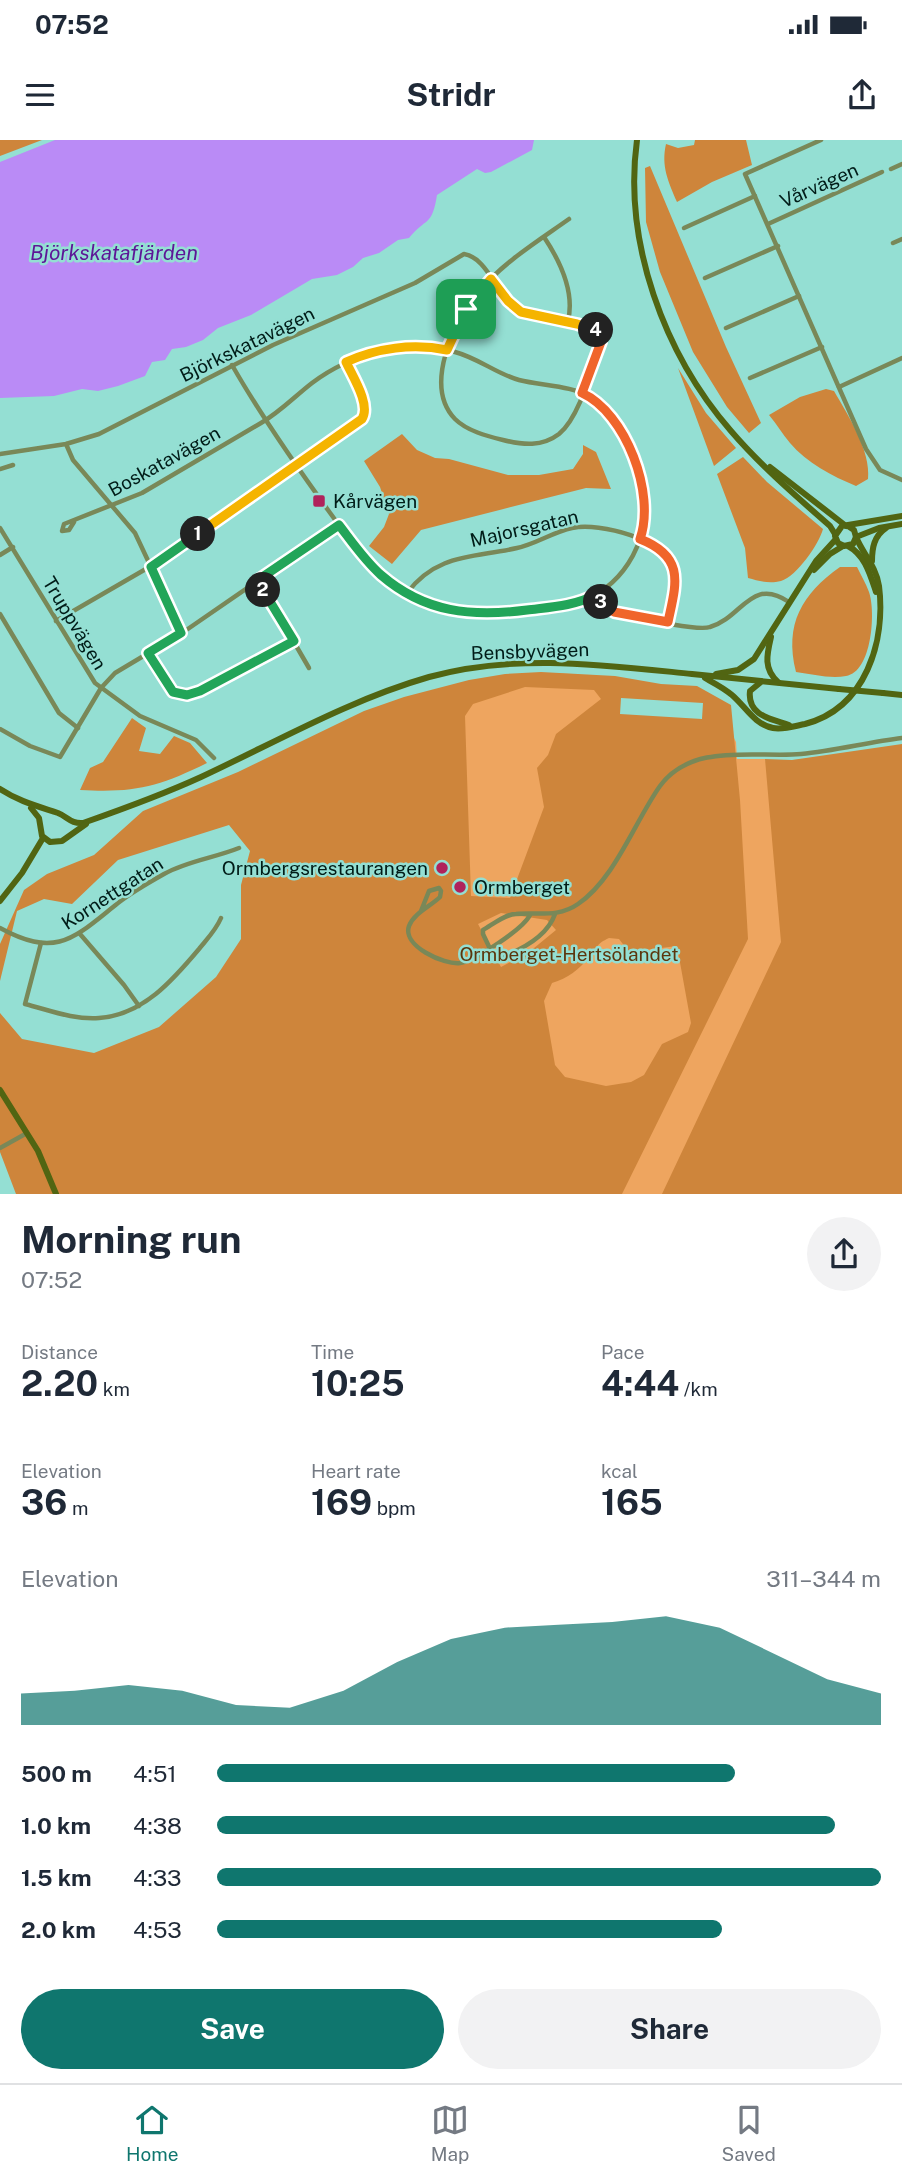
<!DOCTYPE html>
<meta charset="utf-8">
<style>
:root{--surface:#fff;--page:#f2f2f3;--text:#1f2937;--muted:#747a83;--line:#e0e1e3;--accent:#0f766e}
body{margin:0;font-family:"Public Sans",sans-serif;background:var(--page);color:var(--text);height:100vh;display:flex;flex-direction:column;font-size:26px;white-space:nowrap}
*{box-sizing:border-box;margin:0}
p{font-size:23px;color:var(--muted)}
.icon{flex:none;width:38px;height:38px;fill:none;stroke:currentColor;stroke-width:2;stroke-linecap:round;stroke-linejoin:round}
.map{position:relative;height:1054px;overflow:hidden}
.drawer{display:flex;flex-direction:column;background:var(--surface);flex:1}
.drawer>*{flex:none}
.pin{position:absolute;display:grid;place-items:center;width:60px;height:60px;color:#fff;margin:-30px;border-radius:14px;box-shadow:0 4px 10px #0006}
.km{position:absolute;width:35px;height:35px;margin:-18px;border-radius:50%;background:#222;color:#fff;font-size:19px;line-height:35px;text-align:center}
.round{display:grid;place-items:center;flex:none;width:74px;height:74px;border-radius:37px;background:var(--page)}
.summary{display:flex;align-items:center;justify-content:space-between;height:119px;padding:0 21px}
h1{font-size:38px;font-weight:700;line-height:52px}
.figures{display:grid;grid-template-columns:repeat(3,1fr);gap:10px;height:119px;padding:7px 21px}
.figures div{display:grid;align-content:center}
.figures b{font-size:35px;font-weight:700}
.figures small{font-size:19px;font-weight:400}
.figures p{font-size:19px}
.chart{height:196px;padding:14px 21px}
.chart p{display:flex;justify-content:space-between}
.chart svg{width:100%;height:126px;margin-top:7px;fill:var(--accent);opacity:.7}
.button{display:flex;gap:14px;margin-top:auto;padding:14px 21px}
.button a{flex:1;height:80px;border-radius:42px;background:var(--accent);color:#fff;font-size:28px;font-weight:700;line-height:80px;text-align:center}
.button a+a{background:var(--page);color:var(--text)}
ul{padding:0 21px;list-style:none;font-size:23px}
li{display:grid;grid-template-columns:112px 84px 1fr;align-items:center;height:52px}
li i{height:18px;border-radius:9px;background:var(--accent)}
.status{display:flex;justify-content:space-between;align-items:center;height:49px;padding:0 35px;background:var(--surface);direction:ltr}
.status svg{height:19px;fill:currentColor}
header{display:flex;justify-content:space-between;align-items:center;height:91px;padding:0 21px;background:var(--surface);font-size:32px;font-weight:700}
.tabs{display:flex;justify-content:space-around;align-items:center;height:98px;border-top:2px solid var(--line);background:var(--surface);font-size:19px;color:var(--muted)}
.tabs a{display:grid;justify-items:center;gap:4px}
.tabs .selected{color:var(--accent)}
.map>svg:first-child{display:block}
</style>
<div class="status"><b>07:52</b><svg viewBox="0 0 49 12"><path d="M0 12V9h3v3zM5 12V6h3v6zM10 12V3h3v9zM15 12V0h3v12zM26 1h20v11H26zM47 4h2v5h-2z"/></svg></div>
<header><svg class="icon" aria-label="menu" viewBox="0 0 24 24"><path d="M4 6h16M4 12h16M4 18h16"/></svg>Stridr<svg class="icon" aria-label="share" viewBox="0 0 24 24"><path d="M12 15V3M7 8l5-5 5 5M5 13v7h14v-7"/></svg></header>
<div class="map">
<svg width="902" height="1054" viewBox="0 0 902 1054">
<rect width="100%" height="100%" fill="#94dfd3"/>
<path fill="#eea55f" d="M551,533L572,534L610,542V578L732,594L736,602L737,619H765L766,622L834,617L818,1054H371L390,564L497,538Z"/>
<g fill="#ce853b" fill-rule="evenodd">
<path d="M0,0H42L0,16Z"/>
<path d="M695,0H746L752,25L712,42L677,62C668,41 661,26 666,4L678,8L694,5Z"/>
<path d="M650,26L726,207L761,283L749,293L727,267L693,212L660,132L646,82L645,28Z"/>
<path d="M678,228L706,273L736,308L714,326Z"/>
<path d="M826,249L834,251C848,275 871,311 868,339L856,346C832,336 807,323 790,303C782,294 777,284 769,275L800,257Z"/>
<path d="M402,294L417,310L435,318L449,319L508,335H539L573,329L583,314V305L596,312L611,349L586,348L421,390L392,424L369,406L384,387L389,374L380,347L364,321Z"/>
<path d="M743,317L767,342L823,389C819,404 797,436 781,441C769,444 759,441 748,438L745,408L717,334Z"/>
<path d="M840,427H857C861,435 866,444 869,452C876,472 872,532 846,536C830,539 812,534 796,532C784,484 802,454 840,427Z"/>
<path d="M541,532L615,536L661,544L697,546L731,565L740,660L748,799L622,1054H16L0,1012V873L22,899L94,913L159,887L216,837L241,799V745L250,711L229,685L118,720L72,764L44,759L17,771L0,841V804L24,750L47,734L94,715L143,671L238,632L364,571L404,557L469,540L505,534ZM525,547L594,550L601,559L556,594L548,615L537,628L544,667L510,758L471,756L465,576L473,564ZM621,558L703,563L702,579L620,574ZM501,773L547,780L556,790L528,813L501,827L478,784ZM609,798L619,799L629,812L677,806L691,883L688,892L662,904L644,935L631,942L606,946L565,937L555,925L544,861L552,843C568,838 579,830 589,817C598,807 596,804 609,798Z"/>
<path d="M132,578L146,588L139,611L160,614L174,596L190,603L207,623C158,647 135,653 80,650L90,628L103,622Z"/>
<path d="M902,604V1054H662L781,802L765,619L792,620Z"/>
</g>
<path fill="#ba8bf6" d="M55,0H534L532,10L491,32L485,33L477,29L437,55C432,87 426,77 409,98L398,100L379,113L363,118L353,127L337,135L312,139L251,175L218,188L203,200L186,207L172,209L165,220L152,222L145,236L118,246L98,251L82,249L54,256L0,258V22Z"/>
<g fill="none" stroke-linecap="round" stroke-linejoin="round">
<g stroke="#798858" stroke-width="4.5">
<path d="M821,0L745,34L866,309L880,330L902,340"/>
<path d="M891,29L902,24"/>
<path d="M768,84L882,32"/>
<path d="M684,88L755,56"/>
<path d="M544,97C560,121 575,152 568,181"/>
<path d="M893,103L902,99"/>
<path d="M705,138L778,106"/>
<path d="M726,188L799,156"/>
<path d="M750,238L822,207"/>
<path d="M839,247L902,218"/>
<path d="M66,304L73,320L135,393L182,493"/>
<path d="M0,314L66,304L99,294L273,205L415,143L464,114C488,117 499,161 521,172C544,183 583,174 600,195L601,202C592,227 580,277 559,294C542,307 523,305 503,300C487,296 467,291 455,279C423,246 454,182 478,153C502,123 538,101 569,79"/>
<path d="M0,329L13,325"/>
<path d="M74,382L69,390L62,391L64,384L142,353L261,283C280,272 294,257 312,243C352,213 406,199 455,212C478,218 497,234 519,240C543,246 571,245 592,258C611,269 620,292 629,310C636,323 642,336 645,351C651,395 627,443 584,460C567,467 548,468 530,470C477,477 437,475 391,443C366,424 346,395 328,370C294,323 261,276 232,225"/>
<path d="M0,388L95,543L140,576L196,600L214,618"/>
<path d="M0,415L13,407"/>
<path d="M258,440L309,528"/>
<path d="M407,453C437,413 474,418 517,408C536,404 553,392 572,388C600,382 666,399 674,430C679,447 672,466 668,482"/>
<path d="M595,455L603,465L614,472C632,476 696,492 710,487C742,478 751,436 789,462"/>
<path d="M0,474L59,573L78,588"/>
<path d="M56,481L170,415L362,279C372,265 353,237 346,222"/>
<path d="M148,513L170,549L187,554L200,551L294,501"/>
<path d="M0,589L30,606L60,617L101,548L115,533L182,493L339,385"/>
<path d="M421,771L429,751L439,748L441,751L440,757C431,766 414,773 409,786C402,806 444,825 460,823C476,820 523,789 530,775"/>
<path d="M555,774C547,797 521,810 499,818L493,815L483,794V790C492,785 505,774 516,774C538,772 558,778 578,764C615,739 635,681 660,646C692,602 756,618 801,614C835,611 868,602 902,598"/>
<path d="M0,788C57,819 74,798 118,763C132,752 148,743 164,734C187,721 214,718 239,708"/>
<path d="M80,794L124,845L139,866"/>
<path d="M41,803L25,864C49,870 74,880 99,878C143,875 173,840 199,809C207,799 216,790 221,778"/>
<path d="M0,1008L27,993"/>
</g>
<g stroke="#516512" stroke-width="6">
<path d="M637,0C623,102 664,214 731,291C761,326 796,356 830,386L835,394"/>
<path d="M770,327L846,386"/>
<path d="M848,386L854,390L856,397L853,404L844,406L838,403L835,396L842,386L902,376"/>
<path d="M856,397L879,388L902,384"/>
<path d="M848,406C865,415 870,434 876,452"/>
<path d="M872,421C872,408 874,396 886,388"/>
<path d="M814,430L830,414L843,406"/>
<path d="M771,497C767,514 763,529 778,542"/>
<path d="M716,534L738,530L754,519L816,421L836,399"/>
<path d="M705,538C714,543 724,548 732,555C746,567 754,584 773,588C783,590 795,586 805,584C866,568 886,501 879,446C876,426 863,414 856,397"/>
<path d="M761,542L750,551C747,576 772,579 789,585"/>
<path d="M883,553L902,555"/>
<path d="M0,649C18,661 37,666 58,673C68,677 71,684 83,683C123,669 164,654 201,637C276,602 349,560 429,537C516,513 604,525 692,534C741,539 790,544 839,549"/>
<path d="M31,668L39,678L42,696L50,702L62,701L86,684"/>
<path d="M0,761L22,733L43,698"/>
<path d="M0,950L38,1011L56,1054"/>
</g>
<path stroke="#516512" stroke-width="6" d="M839,549L883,553"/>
</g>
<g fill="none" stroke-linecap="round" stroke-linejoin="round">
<g stroke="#fff" stroke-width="14">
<path id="split-1" d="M198,394L362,279C371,265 353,237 346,222C377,208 413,203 447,210L466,169"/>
</g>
<g stroke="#fff" stroke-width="14">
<path id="split-2" d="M198,394L151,427L181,493L148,513L173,552L187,555L200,551L294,501L263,450"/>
</g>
<g stroke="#fff" stroke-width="14">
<path id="split-3" d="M263,450L258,440L339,385C352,402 365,421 381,435C425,473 472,477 527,470C551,467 574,466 595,455L601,462"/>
</g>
<g stroke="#fff" stroke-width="14">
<path id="split-4" d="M596,190L600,195L601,202L582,253C626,273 656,354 640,399C686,417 676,444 668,482L614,472L601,462"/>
</g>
<g stroke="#fff" stroke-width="14">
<path id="split-5" d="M466,169L491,139L508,161L521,172L577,184L596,190"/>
</g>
<use href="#split-1" stroke="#f5b400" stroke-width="9"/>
<use href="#split-2" stroke="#22a559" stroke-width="9"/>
<use href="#split-3" stroke="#22a559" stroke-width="9"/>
<use href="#split-4" stroke="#f0652b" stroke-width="9"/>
<use href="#split-5" stroke="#f5b400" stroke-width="9"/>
</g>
<g fill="#b0225b" stroke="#94dfd3" stroke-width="2.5">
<rect x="312" y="354" width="14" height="14" rx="3.5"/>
<circle cx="442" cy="728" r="7"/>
<circle cx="460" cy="747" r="7"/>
</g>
<g text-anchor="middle" stroke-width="5" stroke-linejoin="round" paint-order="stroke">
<g font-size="19" fill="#001c18" stroke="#94dfd3">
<text transform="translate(819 45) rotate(-24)" y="7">Vårvägen</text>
<text transform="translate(247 204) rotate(-26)" y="7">Björkskatavägen</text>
<text transform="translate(164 321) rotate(-29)" y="7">Boskatavägen</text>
<text transform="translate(524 388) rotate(-13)" y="7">Majorsgatan</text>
<text transform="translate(75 483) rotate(59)" y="7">Truppvägen</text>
<text transform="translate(530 511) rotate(-2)" y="7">Bensbyvägen</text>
<text transform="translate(112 753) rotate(-33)" y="7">Kornettgatan</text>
</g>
<g font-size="19" fill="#001c18" stroke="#94dfd3" text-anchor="start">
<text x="333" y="368">Kårvägen</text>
<text x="428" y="735" text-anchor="end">Ormbergsrestaurangen</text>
<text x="474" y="754">Ormberget</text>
</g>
<g font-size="19" fill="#5b360d" stroke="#94dfd3">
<text x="569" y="821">Ormberget-Hertsölandet</text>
</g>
<g font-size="21" font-style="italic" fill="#5d1697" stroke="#94dfd3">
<text x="114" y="120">Björkskatafjärden</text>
</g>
</g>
</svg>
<div class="pin" style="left:466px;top:169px;background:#1e9e55"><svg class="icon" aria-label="arrive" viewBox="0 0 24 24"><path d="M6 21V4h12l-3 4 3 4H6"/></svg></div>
<b class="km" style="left:198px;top:394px">1</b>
<b class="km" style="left:263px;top:450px">2</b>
<b class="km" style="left:601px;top:462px">3</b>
<b class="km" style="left:596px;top:190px">4</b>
</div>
<section class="drawer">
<div class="summary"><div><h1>Morning run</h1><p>07:52</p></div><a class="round"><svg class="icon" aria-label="share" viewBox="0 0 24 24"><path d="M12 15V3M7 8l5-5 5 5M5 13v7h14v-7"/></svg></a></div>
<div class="figures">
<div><p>Distance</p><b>2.20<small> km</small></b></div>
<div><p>Time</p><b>10:25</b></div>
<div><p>Pace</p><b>4:44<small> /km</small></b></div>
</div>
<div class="figures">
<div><p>Elevation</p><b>36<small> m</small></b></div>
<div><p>Heart rate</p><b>169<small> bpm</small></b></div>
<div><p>kcal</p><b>165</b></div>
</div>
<div class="chart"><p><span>Elevation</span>311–344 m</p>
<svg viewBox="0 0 160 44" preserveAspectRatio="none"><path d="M0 44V33L10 32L20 30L30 32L40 37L50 38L60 32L70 22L80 14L90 10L100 9L110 8L120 6L130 10L140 19L150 28L160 33V44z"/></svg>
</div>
<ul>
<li><b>500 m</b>4:51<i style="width:78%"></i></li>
<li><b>1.0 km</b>4:38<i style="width:93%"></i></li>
<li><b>1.5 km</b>4:33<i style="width:100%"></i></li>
<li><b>2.0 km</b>4:53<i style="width:76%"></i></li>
</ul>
<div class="button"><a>Save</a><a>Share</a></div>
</section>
<nav class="tabs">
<a class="selected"><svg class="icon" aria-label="home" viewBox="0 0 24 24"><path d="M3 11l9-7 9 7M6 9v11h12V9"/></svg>Home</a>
<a><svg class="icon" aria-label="map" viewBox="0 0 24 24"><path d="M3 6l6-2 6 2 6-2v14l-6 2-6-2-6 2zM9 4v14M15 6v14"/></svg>Map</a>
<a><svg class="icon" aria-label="saved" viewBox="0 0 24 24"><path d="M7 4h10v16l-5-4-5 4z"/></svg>Saved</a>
</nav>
